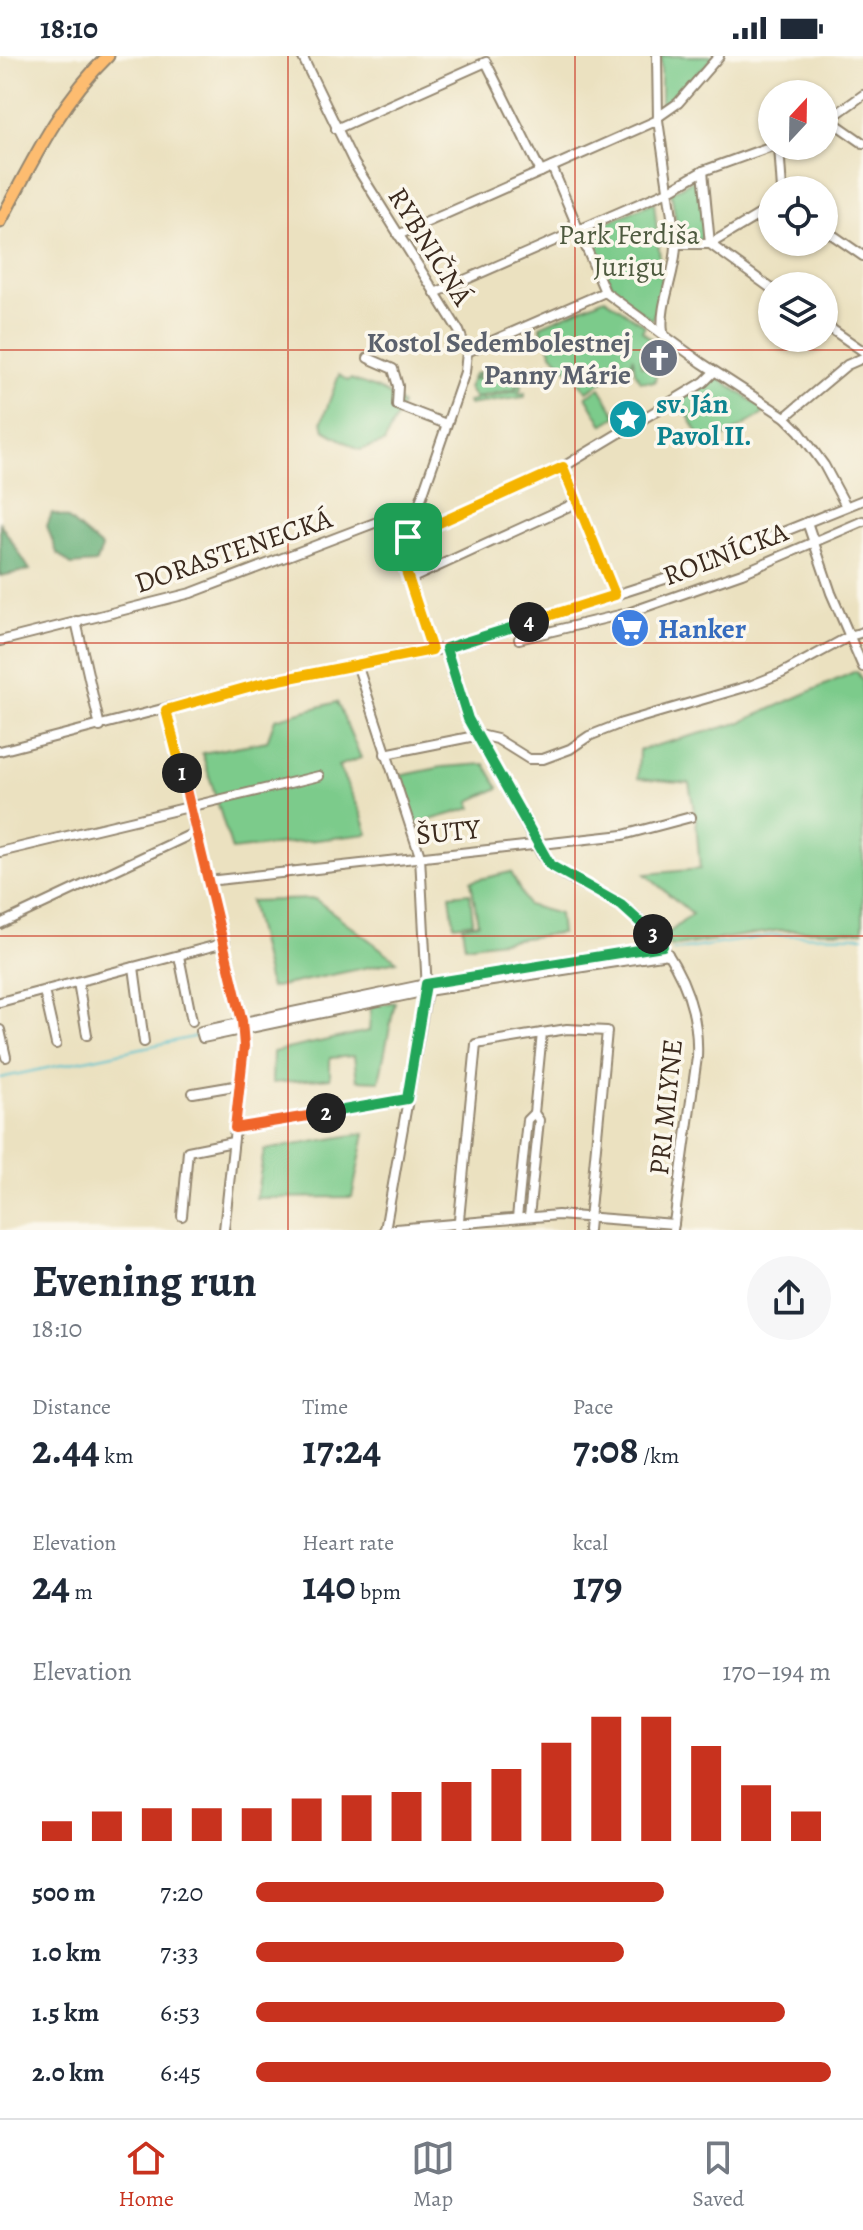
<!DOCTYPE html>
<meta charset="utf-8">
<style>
:root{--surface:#fff;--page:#f6f6f7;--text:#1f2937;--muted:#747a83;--line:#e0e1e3;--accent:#c8321e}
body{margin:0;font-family:Alegreya,serif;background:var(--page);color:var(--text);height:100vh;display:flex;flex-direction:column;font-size:30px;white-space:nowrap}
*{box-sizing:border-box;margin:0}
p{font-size:26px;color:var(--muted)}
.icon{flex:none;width:44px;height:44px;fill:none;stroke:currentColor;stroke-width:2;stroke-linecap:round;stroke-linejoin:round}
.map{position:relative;height:1174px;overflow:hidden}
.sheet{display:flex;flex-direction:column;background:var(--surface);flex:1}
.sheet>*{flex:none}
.needle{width:52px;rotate:22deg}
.tools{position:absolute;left:758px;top:24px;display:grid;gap:16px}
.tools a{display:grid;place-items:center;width:80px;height:80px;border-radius:50%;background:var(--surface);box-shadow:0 2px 6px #0004;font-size:40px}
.pin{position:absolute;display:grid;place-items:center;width:68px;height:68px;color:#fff;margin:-34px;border-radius:16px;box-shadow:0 4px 12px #0006}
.km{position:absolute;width:40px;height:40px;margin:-20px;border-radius:50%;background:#222;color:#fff;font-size:22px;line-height:40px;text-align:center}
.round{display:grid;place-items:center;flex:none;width:84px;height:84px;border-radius:42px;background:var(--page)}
.summary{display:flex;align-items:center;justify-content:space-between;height:136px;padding:0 32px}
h1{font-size:44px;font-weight:700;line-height:60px}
.stats{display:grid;grid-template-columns:repeat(3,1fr);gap:12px;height:136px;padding:8px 32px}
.stats div{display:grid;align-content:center}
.stats b{font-size:40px;font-weight:700}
.stats small{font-size:22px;font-weight:400}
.stats p{font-size:22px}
.chart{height:224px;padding:16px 32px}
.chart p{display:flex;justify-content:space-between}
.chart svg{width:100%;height:144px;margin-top:8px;stroke:var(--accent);stroke-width:6}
ul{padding:0 32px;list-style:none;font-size:26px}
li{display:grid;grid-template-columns:128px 96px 1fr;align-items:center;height:60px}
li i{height:20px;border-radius:10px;background:var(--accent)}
.status{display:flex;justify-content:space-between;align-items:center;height:56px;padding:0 40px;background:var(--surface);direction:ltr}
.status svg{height:22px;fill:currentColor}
.dock{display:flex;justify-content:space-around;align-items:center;height:112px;border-top:2px solid var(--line);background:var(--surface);font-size:22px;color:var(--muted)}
.dock a{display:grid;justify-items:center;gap:4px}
.dock .active{color:var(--accent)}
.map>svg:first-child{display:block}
</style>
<div class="status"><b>18:10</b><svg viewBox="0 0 49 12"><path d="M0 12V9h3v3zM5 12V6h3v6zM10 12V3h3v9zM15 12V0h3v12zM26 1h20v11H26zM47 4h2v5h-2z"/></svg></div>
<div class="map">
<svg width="863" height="1174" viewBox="0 0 863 1174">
<rect width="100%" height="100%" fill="#fbf7ec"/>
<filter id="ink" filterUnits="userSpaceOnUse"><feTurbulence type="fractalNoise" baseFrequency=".0125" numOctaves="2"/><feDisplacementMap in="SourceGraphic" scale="16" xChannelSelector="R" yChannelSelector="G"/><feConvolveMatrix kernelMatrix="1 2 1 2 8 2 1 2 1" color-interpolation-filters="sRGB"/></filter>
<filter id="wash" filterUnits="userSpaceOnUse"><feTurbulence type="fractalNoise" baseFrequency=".006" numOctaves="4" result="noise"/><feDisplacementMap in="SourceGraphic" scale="32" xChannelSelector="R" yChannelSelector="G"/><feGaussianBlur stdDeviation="1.8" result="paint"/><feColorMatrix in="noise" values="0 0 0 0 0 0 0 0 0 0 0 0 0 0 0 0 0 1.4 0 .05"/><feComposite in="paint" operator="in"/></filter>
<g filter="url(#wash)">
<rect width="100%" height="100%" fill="#ebe1c0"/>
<g fill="#7ccb8b" stroke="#5c7a54" stroke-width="2" fill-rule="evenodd">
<path d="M661,0H715L661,54Z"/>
<path d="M700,120L706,183L679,184L671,136Z"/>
<path d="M654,146L663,232L652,264L616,238L587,175Z"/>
<path d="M605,242L645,270L642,275L655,286L674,292L670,295L640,299L641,310L649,312V309L657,308L655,326L641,325L635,316L633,301L631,309L587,335L552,297L540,270Z"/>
<path d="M507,310L520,318L522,330L518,338L525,337V341L469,349L468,346L476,344L468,332L474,318ZM509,314L519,323L516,335L482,343L477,341L516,333L514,317L474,323L480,318Z"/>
<path d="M339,319L348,325L350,323C367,329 390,335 402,349L384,387L360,394L324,374L322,365Z"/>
<path d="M716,323H720L765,354L763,358L711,389H705L679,344Z"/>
<path d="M600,332L617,360L603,369L586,340Z"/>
<path d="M856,615L863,625V875L780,874L670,891L665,880L692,858L645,818L700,813L696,765L689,727L638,722L639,694L739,667Z"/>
<path d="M337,646L361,702L338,710L361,757L368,778L232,794L202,697L267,685L275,663Z"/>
<path d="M485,708L499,732L470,745L472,752L416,768L399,720L442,711Z"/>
<path d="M511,816L527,849L559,858L561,877L465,890L462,870L478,867L471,825Z"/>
<path d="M470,837L473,866L454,869L450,839Z"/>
<path d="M315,843L397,905L270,932L250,845Z"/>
<path d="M395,946L379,1025L357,1024L354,1000L330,1002V1022L272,1027L273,996L369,975L371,950Z"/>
<path d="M365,1077L352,1141L256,1142L264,1094Z"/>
</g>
<g fill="#65af77" stroke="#506c4a" stroke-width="2">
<path d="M52,457L67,462L102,492L96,507L71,509L57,497L47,470Z"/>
<path d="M0,467L30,514L0,520Z"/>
</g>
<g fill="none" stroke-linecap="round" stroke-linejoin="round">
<g stroke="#54c1ce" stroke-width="2">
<path d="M673,895L776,879L863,880"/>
<path d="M0,1022L198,980"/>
</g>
</g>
</g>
<g filter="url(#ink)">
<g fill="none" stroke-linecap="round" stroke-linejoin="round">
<g stroke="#93866f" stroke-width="12">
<g id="minor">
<path d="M302,0L354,107L459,275L467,296L465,316L412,469L403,504L432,594"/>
<path d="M657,0L658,64L676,188C676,219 659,247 663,276"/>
<path d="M658,61L678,47L719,0"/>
<path d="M830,64L863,87"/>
<path d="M824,67L863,39"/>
<path d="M336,73L486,6L541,116"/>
<path d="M779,90L782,134"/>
<path d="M552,111L605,236L702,307L785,361L799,375L824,409L846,450"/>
<path d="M703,115L710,188L772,233"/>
<path d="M824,173L863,200"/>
<path d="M398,179L658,64"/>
<path d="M676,188H710L772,151"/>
<path d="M435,237L668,135L703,115L772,90"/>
<path d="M824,268L863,295"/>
<path d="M467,296L605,236"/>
<path d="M368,302L393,313L398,330L397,349L446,368"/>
<path d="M785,361L847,309L863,302"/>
<path d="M563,411L615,539"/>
<path d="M386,463L403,503"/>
<path d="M807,466L831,537L863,611"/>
<path d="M408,481L563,411L704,326L714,316"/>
<path d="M408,524L578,446"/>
<path d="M76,565L100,671"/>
<path d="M519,583L628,557L742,517L863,465"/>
<path d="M0,585L191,537L419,450"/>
<path d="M446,592L464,655L542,799C558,821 585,828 608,842C664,873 700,937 697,1001L673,1174"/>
<path d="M357,608L420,800L427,935L385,1174"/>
<path d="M166,654L242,965L244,990L224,1174"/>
<path d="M0,695L259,628L446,592L476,584L668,522L863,444"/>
<path d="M385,698L480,679L497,683L529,703H543L570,693L589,680L622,667L752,629L782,617L850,580L863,576"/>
<path d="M0,796L319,720"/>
<path d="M208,825L623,779L691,761"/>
<path d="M0,868L196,776"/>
<path d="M663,890L426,928L201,975L203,982L427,935L668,898"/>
<path d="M179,900L192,965"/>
<path d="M134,911L144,986"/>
<path d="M78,926L87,979"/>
<path d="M44,935L56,988"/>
<path d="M0,946L225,887"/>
<path d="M0,974L6,1001"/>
<path d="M193,1037L240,1029"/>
<path d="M235,1072L407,1043"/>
<path d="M182,1160L188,1095L233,1086"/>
<path d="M529,1161L539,1064L534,1057L542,977L567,973L607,975L588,1174"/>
<path d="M517,1162L527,1064L534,1057"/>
<path d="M384,1174L558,1159L674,1168"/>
<path d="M458,1174L476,988L542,977"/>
</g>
</g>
<g stroke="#93866f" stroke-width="15">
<path id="major" d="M0,166C31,108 60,46 108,0"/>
</g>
<use href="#minor" stroke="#fff" stroke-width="8"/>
<use href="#major" stroke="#fdbc70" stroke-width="11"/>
</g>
</g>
<g fill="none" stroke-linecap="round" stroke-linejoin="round" filter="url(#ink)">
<g stroke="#fff" stroke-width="16">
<path id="split-1" d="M182,717L166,654L259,628L432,594L405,512L403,504L408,481"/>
</g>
<g stroke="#fff" stroke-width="16">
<path id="split-2" d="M182,717L242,965L244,990L235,1072L326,1057"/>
</g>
<g stroke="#fff" stroke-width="16">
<path id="split-3" d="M326,1057L407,1043L426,928L663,890L653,878"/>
</g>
<g stroke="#fff" stroke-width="16">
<path id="split-4" d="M529,566L446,592L468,663L550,809L621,849L653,878"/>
</g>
<g stroke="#fff" stroke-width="16">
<path id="split-5" d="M408,481L563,411L615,539L529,566"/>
</g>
<use href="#split-1" stroke="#f5b400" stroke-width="10"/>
<use href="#split-2" stroke="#f0652b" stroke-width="10"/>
<use href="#split-3" stroke="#22a559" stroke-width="10"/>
<use href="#split-4" stroke="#22a559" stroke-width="10"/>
<use href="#split-5" stroke="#f5b400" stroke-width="10"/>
</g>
<path fill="none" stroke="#c8321e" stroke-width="2" stroke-opacity="0.55" d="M288,0V1174M575,0V1174M0,294H863M0,587H863M0,880H863"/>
<defs>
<g id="church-disc" transform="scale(2)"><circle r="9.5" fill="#6b7280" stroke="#fbf7ec"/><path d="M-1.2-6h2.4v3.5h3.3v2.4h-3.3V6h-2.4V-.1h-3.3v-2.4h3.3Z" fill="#fff"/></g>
<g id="sight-disc" transform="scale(2)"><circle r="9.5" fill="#0f9aa8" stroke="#fbf7ec"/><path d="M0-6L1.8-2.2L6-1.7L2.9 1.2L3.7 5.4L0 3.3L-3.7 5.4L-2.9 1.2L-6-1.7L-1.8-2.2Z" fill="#fff"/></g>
<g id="supermarket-disc" transform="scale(2)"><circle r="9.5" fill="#3f7fe0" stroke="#fbf7ec"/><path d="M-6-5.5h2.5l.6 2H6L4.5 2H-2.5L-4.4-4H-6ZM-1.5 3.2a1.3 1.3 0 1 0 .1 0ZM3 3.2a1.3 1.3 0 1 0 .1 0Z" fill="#fff"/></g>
</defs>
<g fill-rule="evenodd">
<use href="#church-disc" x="659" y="302"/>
<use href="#sight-disc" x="628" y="363"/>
<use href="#supermarket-disc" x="630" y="572"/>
</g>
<g text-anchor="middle" stroke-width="7" stroke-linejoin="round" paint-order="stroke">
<g font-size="28" fill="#4e5a3f" stroke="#fbf7ec">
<text x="629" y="188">Park Ferdiša<tspan x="629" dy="32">Jurigu</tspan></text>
</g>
<g font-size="28" fill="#3b2a1e" stroke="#fbf7ec">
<text transform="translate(431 190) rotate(58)" y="10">RYBNIČNÁ</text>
<text transform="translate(233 494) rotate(-19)" y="10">DORASTENECKÁ</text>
<text transform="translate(725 497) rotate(-21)" y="10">ROĽNÍCKA</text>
<text transform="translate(448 775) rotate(-6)" y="10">ŠUTY</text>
<text transform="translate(665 1051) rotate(-84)" y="10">PRI MLYNE</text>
</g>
<g font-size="28" font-weight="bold" fill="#5b616d" stroke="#fbf7ec" text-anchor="end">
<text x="631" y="296">Kostol Sedembolestnej<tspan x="631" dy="32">Panny Márie</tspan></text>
</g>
<g font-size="28" font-weight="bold" fill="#0d838f" stroke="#fbf7ec" text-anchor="start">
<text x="656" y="357">sv. Ján<tspan x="656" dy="32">Pavol II.</tspan></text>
</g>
<g font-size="28" font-weight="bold" fill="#366cbe" stroke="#fbf7ec" text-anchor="start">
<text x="658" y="582">Hanker</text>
</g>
</g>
</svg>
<div class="tools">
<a><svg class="needle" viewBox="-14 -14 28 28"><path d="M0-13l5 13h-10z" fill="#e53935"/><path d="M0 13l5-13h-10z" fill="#747a83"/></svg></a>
<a><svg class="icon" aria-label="locate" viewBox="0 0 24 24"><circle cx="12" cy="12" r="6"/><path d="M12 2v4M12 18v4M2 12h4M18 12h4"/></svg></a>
<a><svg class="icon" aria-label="layers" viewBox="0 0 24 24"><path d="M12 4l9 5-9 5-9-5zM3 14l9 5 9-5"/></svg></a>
</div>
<div class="pin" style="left:408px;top:481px;background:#1e9e55"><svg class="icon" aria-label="arrive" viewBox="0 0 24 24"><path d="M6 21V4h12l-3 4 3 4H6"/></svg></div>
<b class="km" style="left:182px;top:717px">1</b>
<b class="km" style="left:326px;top:1057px">2</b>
<b class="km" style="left:653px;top:878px">3</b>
<b class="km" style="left:529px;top:566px">4</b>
</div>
<section class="sheet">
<div class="summary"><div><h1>Evening run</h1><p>18:10</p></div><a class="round"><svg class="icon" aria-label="share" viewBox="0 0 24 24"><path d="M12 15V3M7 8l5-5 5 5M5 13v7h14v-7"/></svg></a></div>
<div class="stats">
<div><p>Distance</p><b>2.44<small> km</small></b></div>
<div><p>Time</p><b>17:24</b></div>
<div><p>Pace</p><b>7:08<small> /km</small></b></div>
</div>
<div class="stats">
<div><p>Elevation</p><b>24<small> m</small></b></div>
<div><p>Heart rate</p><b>140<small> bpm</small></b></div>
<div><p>kcal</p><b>179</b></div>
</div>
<div class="chart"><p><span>Elevation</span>170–194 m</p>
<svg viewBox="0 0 160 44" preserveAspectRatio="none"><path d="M5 44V38M15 44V35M25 44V34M35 44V34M45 44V34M55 44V31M65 44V30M75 44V29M85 44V26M95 44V22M105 44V14M115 44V6M125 44V6M135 44V15M145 44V27M155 44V35"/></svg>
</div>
<ul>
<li><b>500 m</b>7:20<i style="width:71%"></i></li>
<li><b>1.0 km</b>7:33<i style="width:64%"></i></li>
<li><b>1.5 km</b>6:53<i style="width:92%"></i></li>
<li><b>2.0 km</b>6:45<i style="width:100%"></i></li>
</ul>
</section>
<nav class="dock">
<a class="active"><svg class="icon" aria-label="home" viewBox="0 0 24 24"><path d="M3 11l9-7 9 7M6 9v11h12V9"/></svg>Home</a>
<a><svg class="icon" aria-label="map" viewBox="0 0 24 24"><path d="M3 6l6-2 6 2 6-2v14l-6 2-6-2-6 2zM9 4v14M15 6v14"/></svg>Map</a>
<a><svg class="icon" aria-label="saved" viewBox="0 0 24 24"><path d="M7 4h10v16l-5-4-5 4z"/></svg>Saved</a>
</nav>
